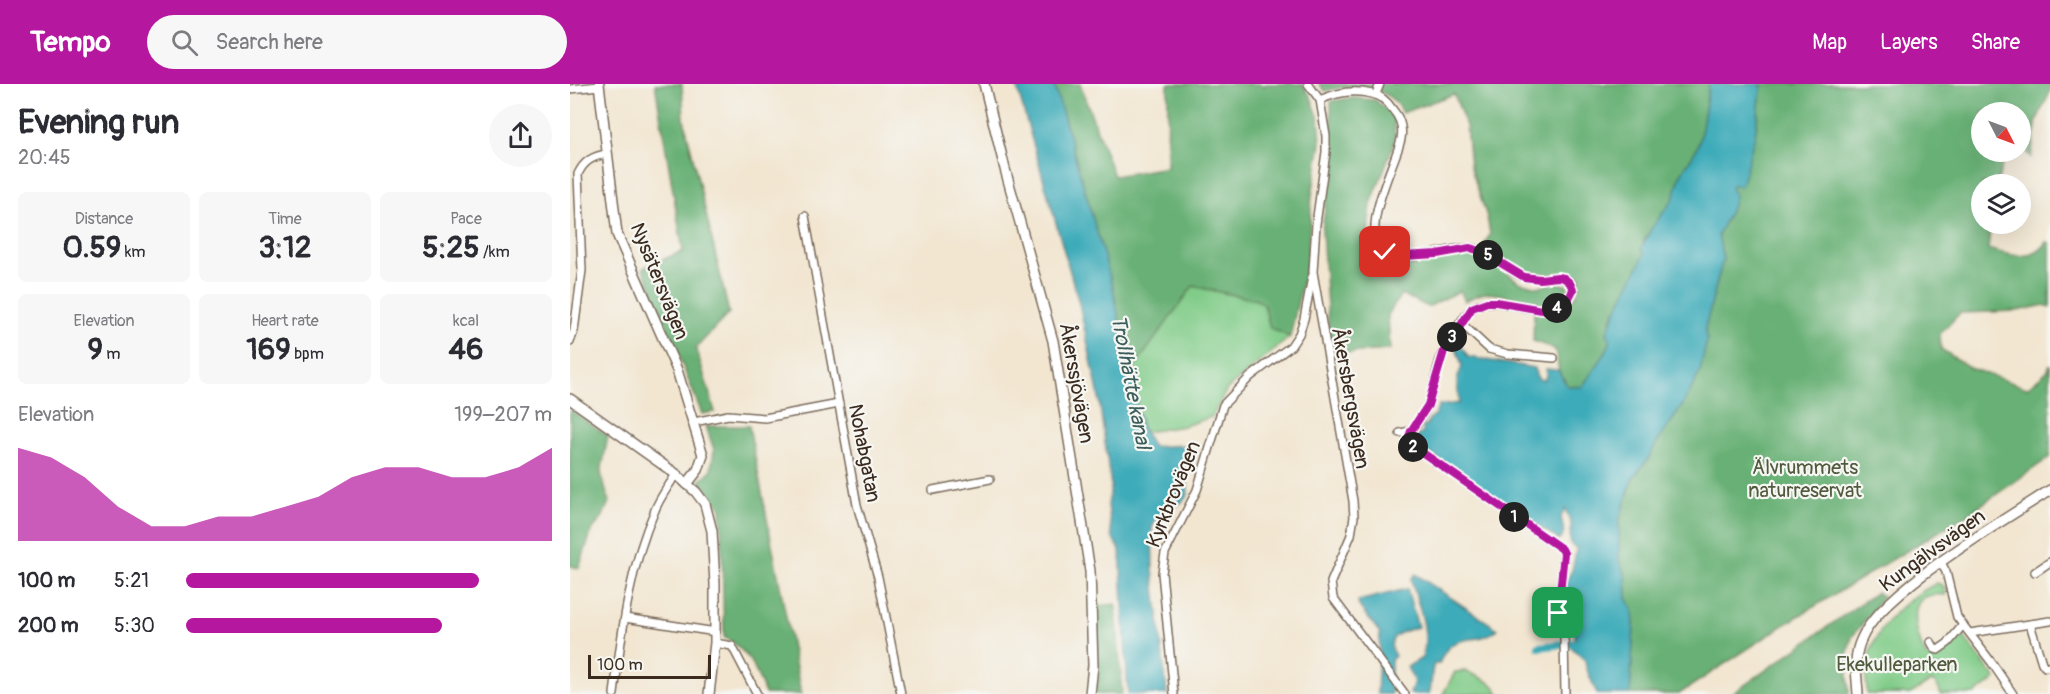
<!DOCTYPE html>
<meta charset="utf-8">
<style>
:root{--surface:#fff;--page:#f7f7f7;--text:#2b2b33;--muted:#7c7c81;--accent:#b5179e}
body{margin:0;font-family:Pangolin,sans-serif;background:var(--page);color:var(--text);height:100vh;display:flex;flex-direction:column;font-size:22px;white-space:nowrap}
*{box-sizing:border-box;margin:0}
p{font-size:20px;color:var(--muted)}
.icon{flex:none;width:33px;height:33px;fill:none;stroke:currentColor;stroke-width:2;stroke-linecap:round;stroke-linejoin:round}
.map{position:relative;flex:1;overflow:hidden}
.sheet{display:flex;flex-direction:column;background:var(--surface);width:570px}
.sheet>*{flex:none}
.needle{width:39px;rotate:132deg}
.controls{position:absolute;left:1401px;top:18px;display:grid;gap:12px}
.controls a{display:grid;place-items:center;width:60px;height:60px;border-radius:50%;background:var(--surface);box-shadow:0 6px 24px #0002;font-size:30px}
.scale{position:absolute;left:18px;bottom:15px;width:123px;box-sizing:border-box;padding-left:6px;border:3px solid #3b2a1e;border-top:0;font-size:16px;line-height:21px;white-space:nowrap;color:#3b2a1e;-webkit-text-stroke:4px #f6f6f2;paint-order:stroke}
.pin{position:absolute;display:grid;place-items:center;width:51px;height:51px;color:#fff;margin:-26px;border-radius:12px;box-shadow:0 3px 9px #0006}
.km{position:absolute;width:30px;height:30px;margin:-15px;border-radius:50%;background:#222;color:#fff;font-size:16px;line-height:30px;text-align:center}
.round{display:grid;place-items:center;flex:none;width:63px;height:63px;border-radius:32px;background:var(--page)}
.head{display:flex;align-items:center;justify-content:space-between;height:102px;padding:0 18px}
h1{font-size:33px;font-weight:800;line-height:45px}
.metrics{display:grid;grid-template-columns:repeat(3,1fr);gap:9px;height:102px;padding:6px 18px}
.metrics div{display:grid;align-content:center;border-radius:9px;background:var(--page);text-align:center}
.metrics b{font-size:30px;font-weight:800}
.metrics small{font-size:16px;font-weight:400}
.metrics p{font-size:16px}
.chart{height:168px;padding:12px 18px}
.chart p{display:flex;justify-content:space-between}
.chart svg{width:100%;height:108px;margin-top:6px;fill:var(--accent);opacity:.7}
ul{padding:0 18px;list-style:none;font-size:20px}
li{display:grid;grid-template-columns:96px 72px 1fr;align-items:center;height:45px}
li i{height:15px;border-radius:8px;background:var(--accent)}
header{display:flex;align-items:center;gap:36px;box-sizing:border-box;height:84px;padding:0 30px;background:var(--accent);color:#fff}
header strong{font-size:28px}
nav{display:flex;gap:33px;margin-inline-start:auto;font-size:21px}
.search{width:420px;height:54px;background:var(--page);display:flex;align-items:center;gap:15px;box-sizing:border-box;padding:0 21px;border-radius:33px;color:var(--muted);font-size:22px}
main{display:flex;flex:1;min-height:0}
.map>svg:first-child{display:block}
</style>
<header>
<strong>Tempo</strong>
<div class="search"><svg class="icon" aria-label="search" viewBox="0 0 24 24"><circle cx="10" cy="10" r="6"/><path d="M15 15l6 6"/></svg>Search here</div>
<nav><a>Map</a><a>Layers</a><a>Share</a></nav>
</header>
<main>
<section class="sheet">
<div class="head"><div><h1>Evening run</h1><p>20:45</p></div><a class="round"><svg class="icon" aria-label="share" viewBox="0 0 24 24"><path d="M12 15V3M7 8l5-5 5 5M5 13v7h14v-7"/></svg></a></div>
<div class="metrics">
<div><p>Distance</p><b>0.59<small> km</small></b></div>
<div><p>Time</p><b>3:12</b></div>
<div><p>Pace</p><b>5:25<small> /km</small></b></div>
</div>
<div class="metrics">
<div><p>Elevation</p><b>9<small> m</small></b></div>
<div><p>Heart rate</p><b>169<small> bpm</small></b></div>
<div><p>kcal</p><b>46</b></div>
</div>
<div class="chart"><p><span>Elevation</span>199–207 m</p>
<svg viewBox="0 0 160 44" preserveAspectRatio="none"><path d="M0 44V6L10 10L20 18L30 30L40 38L50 38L60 34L70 34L80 30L90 26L100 18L110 14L120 14L130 18L140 18L150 14L160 6V44z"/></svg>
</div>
<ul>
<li><b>100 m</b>5:21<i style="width:80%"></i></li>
<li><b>200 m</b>5:30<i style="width:70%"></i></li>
</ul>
</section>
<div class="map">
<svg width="1480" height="610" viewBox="0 0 1480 610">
<rect width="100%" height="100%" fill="#f6f6f2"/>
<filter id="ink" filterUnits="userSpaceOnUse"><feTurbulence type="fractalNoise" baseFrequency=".0167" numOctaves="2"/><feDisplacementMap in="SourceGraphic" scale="12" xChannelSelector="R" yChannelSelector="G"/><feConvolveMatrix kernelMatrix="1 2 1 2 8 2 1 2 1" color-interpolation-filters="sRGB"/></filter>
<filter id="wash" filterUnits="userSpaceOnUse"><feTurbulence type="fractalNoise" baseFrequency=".008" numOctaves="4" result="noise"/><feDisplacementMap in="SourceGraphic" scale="24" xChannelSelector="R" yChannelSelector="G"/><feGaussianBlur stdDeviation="1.35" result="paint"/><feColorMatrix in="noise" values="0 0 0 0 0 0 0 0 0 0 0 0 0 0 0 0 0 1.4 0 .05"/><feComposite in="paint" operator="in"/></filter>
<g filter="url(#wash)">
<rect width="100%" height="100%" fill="#f2e6d1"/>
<g fill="#81cc89" stroke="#5e7b54" stroke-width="1.5">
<path d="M622,202L687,216L694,221L700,244L720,253L657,305L642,333L614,342L575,348L571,341L560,289Z"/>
<path d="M1367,499L1373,501L1376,511C1349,508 1342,520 1347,546C1349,555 1351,565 1357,573L1363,574L1391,549L1426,595L1405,610H1371L1367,601L1362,597L1340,610H1297C1297,601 1295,590 1296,582C1304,544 1333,516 1367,499Z"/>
<path d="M895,587C908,593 923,596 929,610H873L885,588Z"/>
</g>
<g fill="#68b075" stroke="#526d4a" stroke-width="1.5">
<path d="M85,0H112L114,35L159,229L126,264L145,328L132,330L73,184L113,167Z"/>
<path d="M484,0H510L544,92L597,83L598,0H690L694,2L696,0H732L741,13L749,35L751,59L742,111L737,178L720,253L700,244L694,221L687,216L623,202L560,289L542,200Z"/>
<path d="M749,0H1139L1130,56L1125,68L1110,92L1104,114L1074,156V170L1064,195L1043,231L1037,249L1041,256L1035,270L1012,303L997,302L994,295L990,292L985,265L963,257L964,229H985L1005,213L1009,204L1007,197L991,189L982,192H964L952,189L915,160L920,150L917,133L900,81L896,42L884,10L832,29C819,0 784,0 755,7Z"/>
<path d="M1192,0H1480V8L1467,36L1461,73L1451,62L1450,28H1412V68H1436L1427,100H1412V140H1421L1418,165C1438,171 1464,179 1477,158L1480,159V224L1475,221L1447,227L1390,229L1370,250L1371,265L1400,284L1457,304L1477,287L1480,280V373L1398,430L1217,539L1109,610H1060L1064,541L1062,525L1057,514L1056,493L1049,476V436L1063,394L1078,375L1086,360L1112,322L1130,288L1137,256L1135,244L1153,175L1148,151L1163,121L1165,112L1161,103L1185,51Z"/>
<path d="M784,14L805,16L824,32L825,57L801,120L797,157L807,179L834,182L904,169L927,181L949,198L968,203L987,198L998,202C993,230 973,219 954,215C942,213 929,210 917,209C910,209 901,214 895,217L890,207L858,223L831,210L818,231L820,266L760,270L752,146L762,73L761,17Z"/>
<path d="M0,326L38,352L31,389L39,418L32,434L22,446L9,484L0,482Z"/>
<path d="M136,342H179L231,610H195C186,585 178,566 154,553L151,424L130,397L141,386L144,366Z"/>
<path d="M1307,508L1313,513L1282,553L1277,571L1279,610H1162Z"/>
<path d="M546,520L552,610H526L529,585L527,522Z"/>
</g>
<g fill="#3cabb9" stroke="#3c6a6c" stroke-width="1.5">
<path d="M446,0H484L542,200L571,341L582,362C593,364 603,360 614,362L616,365L618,411L612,418L587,433L582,444L583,485L597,610H558L550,466L542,453L538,421L541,402L528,308L509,219Z"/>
<path d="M1139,0H1192L1185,51L1172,99L1169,104L1164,100L1161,103L1165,112L1163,121L1148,151L1153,175L1135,244L1137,256L1130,288L1112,322L1086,360L1078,375L1063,394L1049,436V476L1056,493L1057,514L1063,525L1064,541L1060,610H1027L1016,583L1015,576L1001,563L1005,558V545L998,536L1002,535V532L996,529L1000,522L997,517L1000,509L994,501L1002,486L1007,464L1002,462L1000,456L1001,439L995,425L991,433L994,447L992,453L989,456L950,429L945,422L936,421L849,362L842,359L846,356L845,353L853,349V342L857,341L859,335L865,331L869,322L889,319L887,296L892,282L886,264L892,263L898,273L965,284L966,291L969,295L974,296L976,292V285L988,286L997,302L1012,303L1035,270L1041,257L1037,249C1046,221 1063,197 1074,170L1071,165L1081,145L1104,114L1110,92L1125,68L1130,56Z"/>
<path d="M845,490L928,545C906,564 882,543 869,580H864C860,591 863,599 859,610H840L844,597L837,583L852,574C861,548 848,521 841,496Z"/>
<path d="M837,505L848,543C833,547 813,552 825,572L821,576V610H807L810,549L789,522L788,517Z"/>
</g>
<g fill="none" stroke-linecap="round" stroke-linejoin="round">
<path stroke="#3cabb9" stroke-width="8" d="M969,563L1016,557"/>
</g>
</g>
<g filter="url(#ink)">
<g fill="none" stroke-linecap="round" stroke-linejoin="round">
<g stroke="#7b6c5d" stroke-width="10">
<g id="street">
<path d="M738,0L750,16L756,52V68L746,140L743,188L783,417L784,433L781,451L761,498L763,514L835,610"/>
<path d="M0,5L29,2"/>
<path d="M806,10L810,0"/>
<path d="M750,16C767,8 783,5 802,10C812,12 818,18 823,26C830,34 833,45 831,55C826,80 781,159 822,171C845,178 875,164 898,164C921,164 934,187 954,193C964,197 1010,185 1002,209C990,245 935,211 910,220C894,226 874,263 869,279C865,293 863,309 857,323C851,336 842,345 837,358L992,465L994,469L988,529L994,551L995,610"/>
<path d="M235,132L287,421L308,493L331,610"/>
<path d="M891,239L919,265L938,270L984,274"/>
<path d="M0,258L4,247L12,186L8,90C14,77 23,72 37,70"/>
<path d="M124,338L158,331L195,334L269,320"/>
<path d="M830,349L841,347"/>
<path d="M363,406L420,395"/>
<path d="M1371,478L1376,488L1387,533L1422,579L1443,610"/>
<path d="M1465,488L1480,478"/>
<path d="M55,534L146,548"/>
<path d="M1460,540L1472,579L1475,583H1480"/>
<path d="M1400,549L1480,537"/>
<path d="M1361,558L1365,565L1368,566L1378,559L1393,541"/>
<path d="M145,559L162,562L187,610"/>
<path d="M44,610C52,547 59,485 85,426C90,413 99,402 106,390"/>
<path d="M604,610L592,489L595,469L627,406L653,321L680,293L721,262L729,250L734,235L742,193"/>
</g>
</g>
<g stroke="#7b6c5d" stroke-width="12">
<g id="secondary">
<path d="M29,0L47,150L107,286L133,371L128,386L117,400"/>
<path d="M414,0L435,85L483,257L520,487L523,581L520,610"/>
<path d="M0,315L106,390L126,408L135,420L142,447L145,500V559L139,610"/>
<path d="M1288,610C1287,592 1283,573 1291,556C1310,507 1434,437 1480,406"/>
</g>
</g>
<use href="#street" stroke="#fff" stroke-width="7"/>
<use href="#secondary" stroke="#fff" stroke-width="9"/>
</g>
</g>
<g fill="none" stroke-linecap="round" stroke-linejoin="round" filter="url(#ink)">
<g stroke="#fff" stroke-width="12">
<path id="route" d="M815,168L823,171L833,172L867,170L900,164L911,167L954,193L970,195L988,193L994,194L1000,199L1003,206L998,216L992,222L981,226H972L926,218H917L902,224L874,267L858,321L841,347L837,358L992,465L994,469L988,529"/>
</g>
<use href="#route" stroke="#b5179e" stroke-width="8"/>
</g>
<g text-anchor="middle" stroke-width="4.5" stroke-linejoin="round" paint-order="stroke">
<g font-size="20" fill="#3b2a1e" stroke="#f6f6f2">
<text transform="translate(90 197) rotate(68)" y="7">Nysätersvägen</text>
<text transform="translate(507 299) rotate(80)" y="7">Åkerssjövägen</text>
<text transform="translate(781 314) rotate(80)" y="7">Åkersbergsvägen</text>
<text transform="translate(295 369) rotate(79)" y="7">Nohabgatan</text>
<text transform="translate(603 410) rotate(-68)" y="7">Kyrkbrovägen</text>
<text transform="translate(1362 466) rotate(-36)" y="7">Kungälvsvägen</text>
</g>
<g font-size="20" fill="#505b3e" stroke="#f6f6f2">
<text x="1235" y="390">Älvrummets<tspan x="1235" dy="23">naturreservat</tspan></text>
<text x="1327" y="587">Ekekulleparken</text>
</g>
<g font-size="21" font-style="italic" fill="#3b5e5c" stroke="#f6f6f2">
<text transform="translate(561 298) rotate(79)" y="7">Trollhätte kanal</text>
</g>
</g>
</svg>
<div class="controls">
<a><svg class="needle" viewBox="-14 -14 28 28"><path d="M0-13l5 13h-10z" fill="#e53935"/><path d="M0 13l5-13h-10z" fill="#7c7c81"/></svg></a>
<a><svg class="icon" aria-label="layers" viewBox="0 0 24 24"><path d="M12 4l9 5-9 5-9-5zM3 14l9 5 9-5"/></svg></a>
</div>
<div class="scale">100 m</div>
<div class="pin" style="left:988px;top:529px;background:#1e9e55"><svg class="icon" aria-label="arrive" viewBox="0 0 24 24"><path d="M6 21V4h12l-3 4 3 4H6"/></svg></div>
<div class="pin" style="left:815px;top:168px;background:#d93025"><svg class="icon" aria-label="check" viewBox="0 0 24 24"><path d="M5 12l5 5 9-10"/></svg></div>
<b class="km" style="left:944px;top:433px">1</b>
<b class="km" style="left:843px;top:363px">2</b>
<b class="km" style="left:882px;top:253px">3</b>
<b class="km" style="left:987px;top:224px">4</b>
<b class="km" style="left:918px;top:171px">5</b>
</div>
</main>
